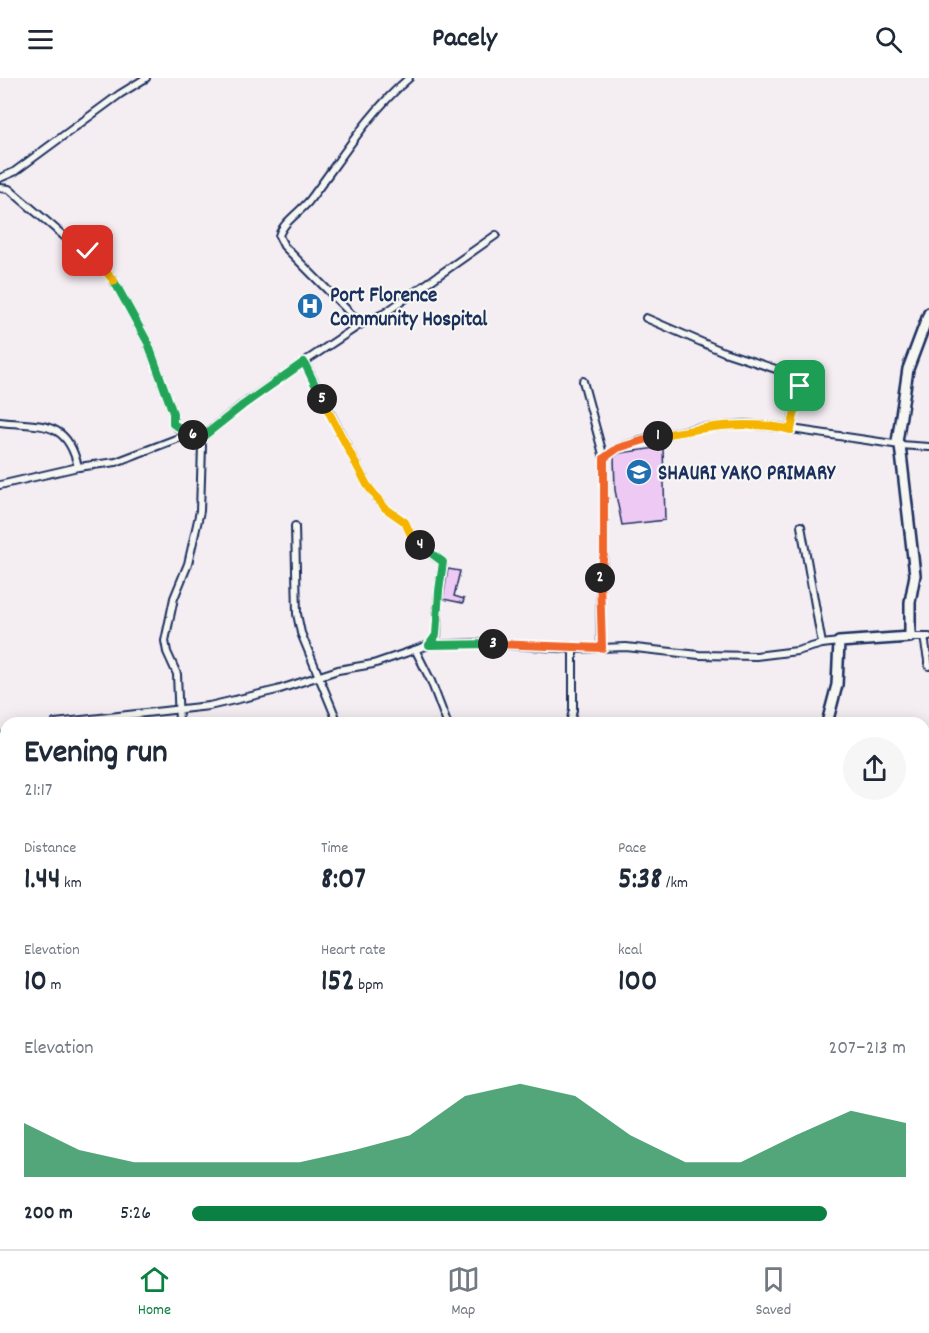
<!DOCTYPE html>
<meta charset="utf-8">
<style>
:root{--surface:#fff;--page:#f6f6f7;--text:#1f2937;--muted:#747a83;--line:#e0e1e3;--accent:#0b8043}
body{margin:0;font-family:Dekko,sans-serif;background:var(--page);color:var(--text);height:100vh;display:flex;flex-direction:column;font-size:22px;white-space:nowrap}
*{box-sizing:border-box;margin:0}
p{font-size:20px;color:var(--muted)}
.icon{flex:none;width:33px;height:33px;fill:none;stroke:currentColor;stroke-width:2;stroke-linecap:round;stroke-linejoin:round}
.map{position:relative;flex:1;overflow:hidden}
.sheet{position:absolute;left:0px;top:639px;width:930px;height:532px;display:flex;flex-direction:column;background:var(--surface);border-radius:18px 18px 0 0;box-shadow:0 3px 15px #0003}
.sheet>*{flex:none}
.pin{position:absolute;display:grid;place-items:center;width:51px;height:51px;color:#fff;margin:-26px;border-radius:12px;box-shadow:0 3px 9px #0006}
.km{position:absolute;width:30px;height:30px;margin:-15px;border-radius:50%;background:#222;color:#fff;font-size:16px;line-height:30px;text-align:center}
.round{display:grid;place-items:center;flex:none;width:63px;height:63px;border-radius:32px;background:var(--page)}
.summary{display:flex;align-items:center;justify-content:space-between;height:102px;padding:0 24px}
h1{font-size:33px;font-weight:800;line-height:45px}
.figures{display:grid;grid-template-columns:repeat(3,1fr);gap:9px;height:102px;padding:6px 24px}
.figures div{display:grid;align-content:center}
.figures b{font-size:30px;font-weight:800}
.figures small{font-size:16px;font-weight:400}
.figures p{font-size:16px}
.chart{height:168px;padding:12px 24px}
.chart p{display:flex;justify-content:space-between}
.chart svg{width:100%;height:108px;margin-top:6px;fill:var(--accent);opacity:.7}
ul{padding:0 24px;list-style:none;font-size:20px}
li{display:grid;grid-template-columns:96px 72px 1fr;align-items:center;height:45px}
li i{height:15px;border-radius:8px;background:var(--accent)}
header{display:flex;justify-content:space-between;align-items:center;height:78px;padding:0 24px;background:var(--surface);font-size:27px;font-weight:800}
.tab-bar{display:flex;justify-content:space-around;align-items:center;height:84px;border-top:2px solid var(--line);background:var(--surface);font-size:16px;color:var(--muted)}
.tab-bar a{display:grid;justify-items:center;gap:3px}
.tab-bar .selected{color:var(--accent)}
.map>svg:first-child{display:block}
</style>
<header><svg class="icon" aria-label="menu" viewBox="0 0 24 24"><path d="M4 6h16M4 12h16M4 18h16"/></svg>Pacely<svg class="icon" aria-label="search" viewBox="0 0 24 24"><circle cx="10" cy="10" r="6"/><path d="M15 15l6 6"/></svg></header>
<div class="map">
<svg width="929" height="1171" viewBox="0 0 929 1171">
<rect width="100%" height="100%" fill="#f4edf2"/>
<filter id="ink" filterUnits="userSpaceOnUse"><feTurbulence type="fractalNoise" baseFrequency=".0167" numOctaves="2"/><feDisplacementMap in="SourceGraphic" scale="12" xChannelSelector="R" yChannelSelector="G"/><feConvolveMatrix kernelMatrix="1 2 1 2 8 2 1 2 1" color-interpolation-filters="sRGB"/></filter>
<g filter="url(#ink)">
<g fill="#eec9f3" stroke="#1b2f5e" stroke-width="1.5">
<path d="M663,369L665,442L622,447L615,412L614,379L620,375Z"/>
<path d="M448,491L460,493L454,518L464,521L463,525L443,521Z"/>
</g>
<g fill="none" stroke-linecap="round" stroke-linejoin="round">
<g stroke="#1b2f5e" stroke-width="10">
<g id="street">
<path d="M0,100L14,94L120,16L146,0"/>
<path d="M0,110L9,111L72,165L88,173L114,203L148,265L173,335V346L182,353L196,358L202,368L200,433L188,486L174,520L165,563L167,574L177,596L179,645"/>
<path d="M646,240L724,274L800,299L791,352"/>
<path d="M361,246L284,168L279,158C283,144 300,134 309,123C341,81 368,35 409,0"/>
<path d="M304,284L367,407L385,430L405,444L414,464L443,484L438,522L437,557L429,567"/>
<path d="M583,303L604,380V475L600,514L601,570"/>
<path d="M0,344C40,349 67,340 78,389"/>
<path d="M200,361L242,327L304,284L361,246L385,235L496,157"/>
<path d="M604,380L618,370L648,360L699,350L745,346L778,349L900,367L929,369"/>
<path d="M0,407L78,389L116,384L189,356"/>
<path d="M295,448L297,536L301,555L338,645"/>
<path d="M801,448L822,566"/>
<path d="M910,559H929"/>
<path d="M924,559L929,588"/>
<path d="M416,573L431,603L447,645"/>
<path d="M55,645L209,628L277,612L338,592L373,586L429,567L475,565L575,571L626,569L699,577L756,578L797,573L822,566L839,564"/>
<path d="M570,645L573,632V571H575"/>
<path d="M0,658L6,657"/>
<path d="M0,692L6,695"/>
<path d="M0,780H6"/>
<path d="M0,953L6,954"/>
<path d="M0,976L6,972"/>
<path d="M0,997L6,1006"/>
<path d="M0,1037L6,1033"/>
<path d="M0,1077L6,1073"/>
<path d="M924,1085L929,1086"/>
<path d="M0,1090L6,1097"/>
<path d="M0,1141L6,1136"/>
<path d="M924,1162L929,1163"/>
<path d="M364,1166L371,1171"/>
<path d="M38,1171L40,1166"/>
<path d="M255,1171L257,1166"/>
<path d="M315,1171L319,1166"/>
<path d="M389,1171L391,1166"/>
<path d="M461,1171L463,1166"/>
<path d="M524,1171L525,1166"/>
<path d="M770,1171L771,1166"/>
</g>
</g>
<g stroke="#1b2f5e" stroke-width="14">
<path id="secondary" d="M827,645L837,607L839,564L910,559V524L915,497L900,367L897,364L908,291L929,235"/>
</g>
<g stroke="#1b2f5e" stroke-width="16">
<g id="highway">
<path d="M0,876L6,877"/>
<path d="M924,1015L929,1016"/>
</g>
</g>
<use href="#street" stroke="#f6f6f2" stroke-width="6"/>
<use href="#secondary" stroke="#f6f6f2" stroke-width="9"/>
<use href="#highway" stroke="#f6f6f2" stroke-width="12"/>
</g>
</g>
<g fill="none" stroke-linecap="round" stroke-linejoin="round" filter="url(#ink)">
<g stroke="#fff" stroke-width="12">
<path id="split-1" d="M658,358C701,350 747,341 791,352L800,308"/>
</g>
<g stroke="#fff" stroke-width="12">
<path id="split-2" d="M600,500L604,475V380L618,370L658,358"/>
</g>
<g stroke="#fff" stroke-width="12">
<path id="split-3" d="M493,566L602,570L600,500"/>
</g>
<g stroke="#fff" stroke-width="12">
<path id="split-4" d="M420,467L443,484L439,513L436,557L429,567L493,566"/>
</g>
<g stroke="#fff" stroke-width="12">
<path id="split-5" d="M322,321L367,407L385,430L405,444L414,464L420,467"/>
</g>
<g stroke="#fff" stroke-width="12">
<path id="split-6" d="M193,357L200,361L243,327L304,284L322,321"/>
</g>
<g stroke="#fff" stroke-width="12">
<path id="split-7" d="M114,203L148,265L173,335V346L193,357"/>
</g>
<g stroke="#fff" stroke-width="12">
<path id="split-8" d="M88,173L114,203"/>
</g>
<use href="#split-1" stroke="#f5b400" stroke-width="8"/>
<use href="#split-2" stroke="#f0652b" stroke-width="8"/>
<use href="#split-3" stroke="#f0652b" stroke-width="8"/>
<use href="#split-4" stroke="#22a559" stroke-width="8"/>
<use href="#split-5" stroke="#f5b400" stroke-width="8"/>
<use href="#split-6" stroke="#22a559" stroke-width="8"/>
<use href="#split-7" stroke="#22a559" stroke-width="8"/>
<use href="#split-8" stroke="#f5b400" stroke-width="8"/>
</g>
<defs>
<g id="hospital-disc" transform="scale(1.35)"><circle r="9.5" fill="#1f6fb2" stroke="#f6f6f2"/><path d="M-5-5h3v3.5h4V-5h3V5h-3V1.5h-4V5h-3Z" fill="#fff"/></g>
<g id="school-disc" transform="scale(1.35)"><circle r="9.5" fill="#1f6fb2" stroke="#f6f6f2"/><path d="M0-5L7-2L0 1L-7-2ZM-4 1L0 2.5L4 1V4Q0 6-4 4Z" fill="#fff"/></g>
</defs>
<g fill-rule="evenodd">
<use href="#hospital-disc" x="310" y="228"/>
<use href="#school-disc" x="639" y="394"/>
</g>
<g text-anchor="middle" stroke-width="4.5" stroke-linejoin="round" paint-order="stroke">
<g font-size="21" font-weight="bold" fill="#1b2f5e" stroke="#f6f6f2" text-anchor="start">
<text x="330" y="223">Port Florence<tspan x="330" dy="24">Community Hospital</tspan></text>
<text x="658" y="401">SHAURI YAKO PRIMARY</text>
</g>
</g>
</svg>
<div class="pin" style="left:800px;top:308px;background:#1e9e55"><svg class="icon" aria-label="arrive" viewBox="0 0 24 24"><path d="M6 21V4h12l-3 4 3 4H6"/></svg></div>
<div class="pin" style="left:88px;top:173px;background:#d93025"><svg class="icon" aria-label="check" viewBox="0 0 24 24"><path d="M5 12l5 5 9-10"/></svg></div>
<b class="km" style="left:658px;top:358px">1</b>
<b class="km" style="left:600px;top:500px">2</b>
<b class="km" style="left:493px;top:566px">3</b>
<b class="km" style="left:420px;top:467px">4</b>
<b class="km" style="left:322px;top:321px">5</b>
<b class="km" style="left:193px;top:357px">6</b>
<section class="sheet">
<div class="summary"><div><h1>Evening run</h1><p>21:17</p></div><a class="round"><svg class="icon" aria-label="share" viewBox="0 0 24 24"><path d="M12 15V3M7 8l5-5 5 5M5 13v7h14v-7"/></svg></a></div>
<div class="figures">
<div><p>Distance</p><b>1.44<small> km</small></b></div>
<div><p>Time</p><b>8:07</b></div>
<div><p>Pace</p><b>5:38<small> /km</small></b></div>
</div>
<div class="figures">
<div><p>Elevation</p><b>10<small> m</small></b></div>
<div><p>Heart rate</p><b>152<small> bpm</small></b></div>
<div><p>kcal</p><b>100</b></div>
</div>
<div class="chart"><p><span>Elevation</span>207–213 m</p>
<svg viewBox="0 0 160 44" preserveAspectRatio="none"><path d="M0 44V22L10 33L20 38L30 38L40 38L50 38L60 33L70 27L80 11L90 6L100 11L110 27L120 38L130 38L140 27L150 17L160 22V44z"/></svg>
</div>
<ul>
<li><b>200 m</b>5:26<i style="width:89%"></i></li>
</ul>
</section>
</div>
<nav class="tab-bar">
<a class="selected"><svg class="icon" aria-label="home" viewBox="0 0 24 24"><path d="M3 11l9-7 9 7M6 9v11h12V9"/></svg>Home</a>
<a><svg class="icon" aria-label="map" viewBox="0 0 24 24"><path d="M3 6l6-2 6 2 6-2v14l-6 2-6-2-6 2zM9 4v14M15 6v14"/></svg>Map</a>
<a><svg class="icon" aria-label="saved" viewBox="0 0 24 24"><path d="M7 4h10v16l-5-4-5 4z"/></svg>Saved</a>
</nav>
